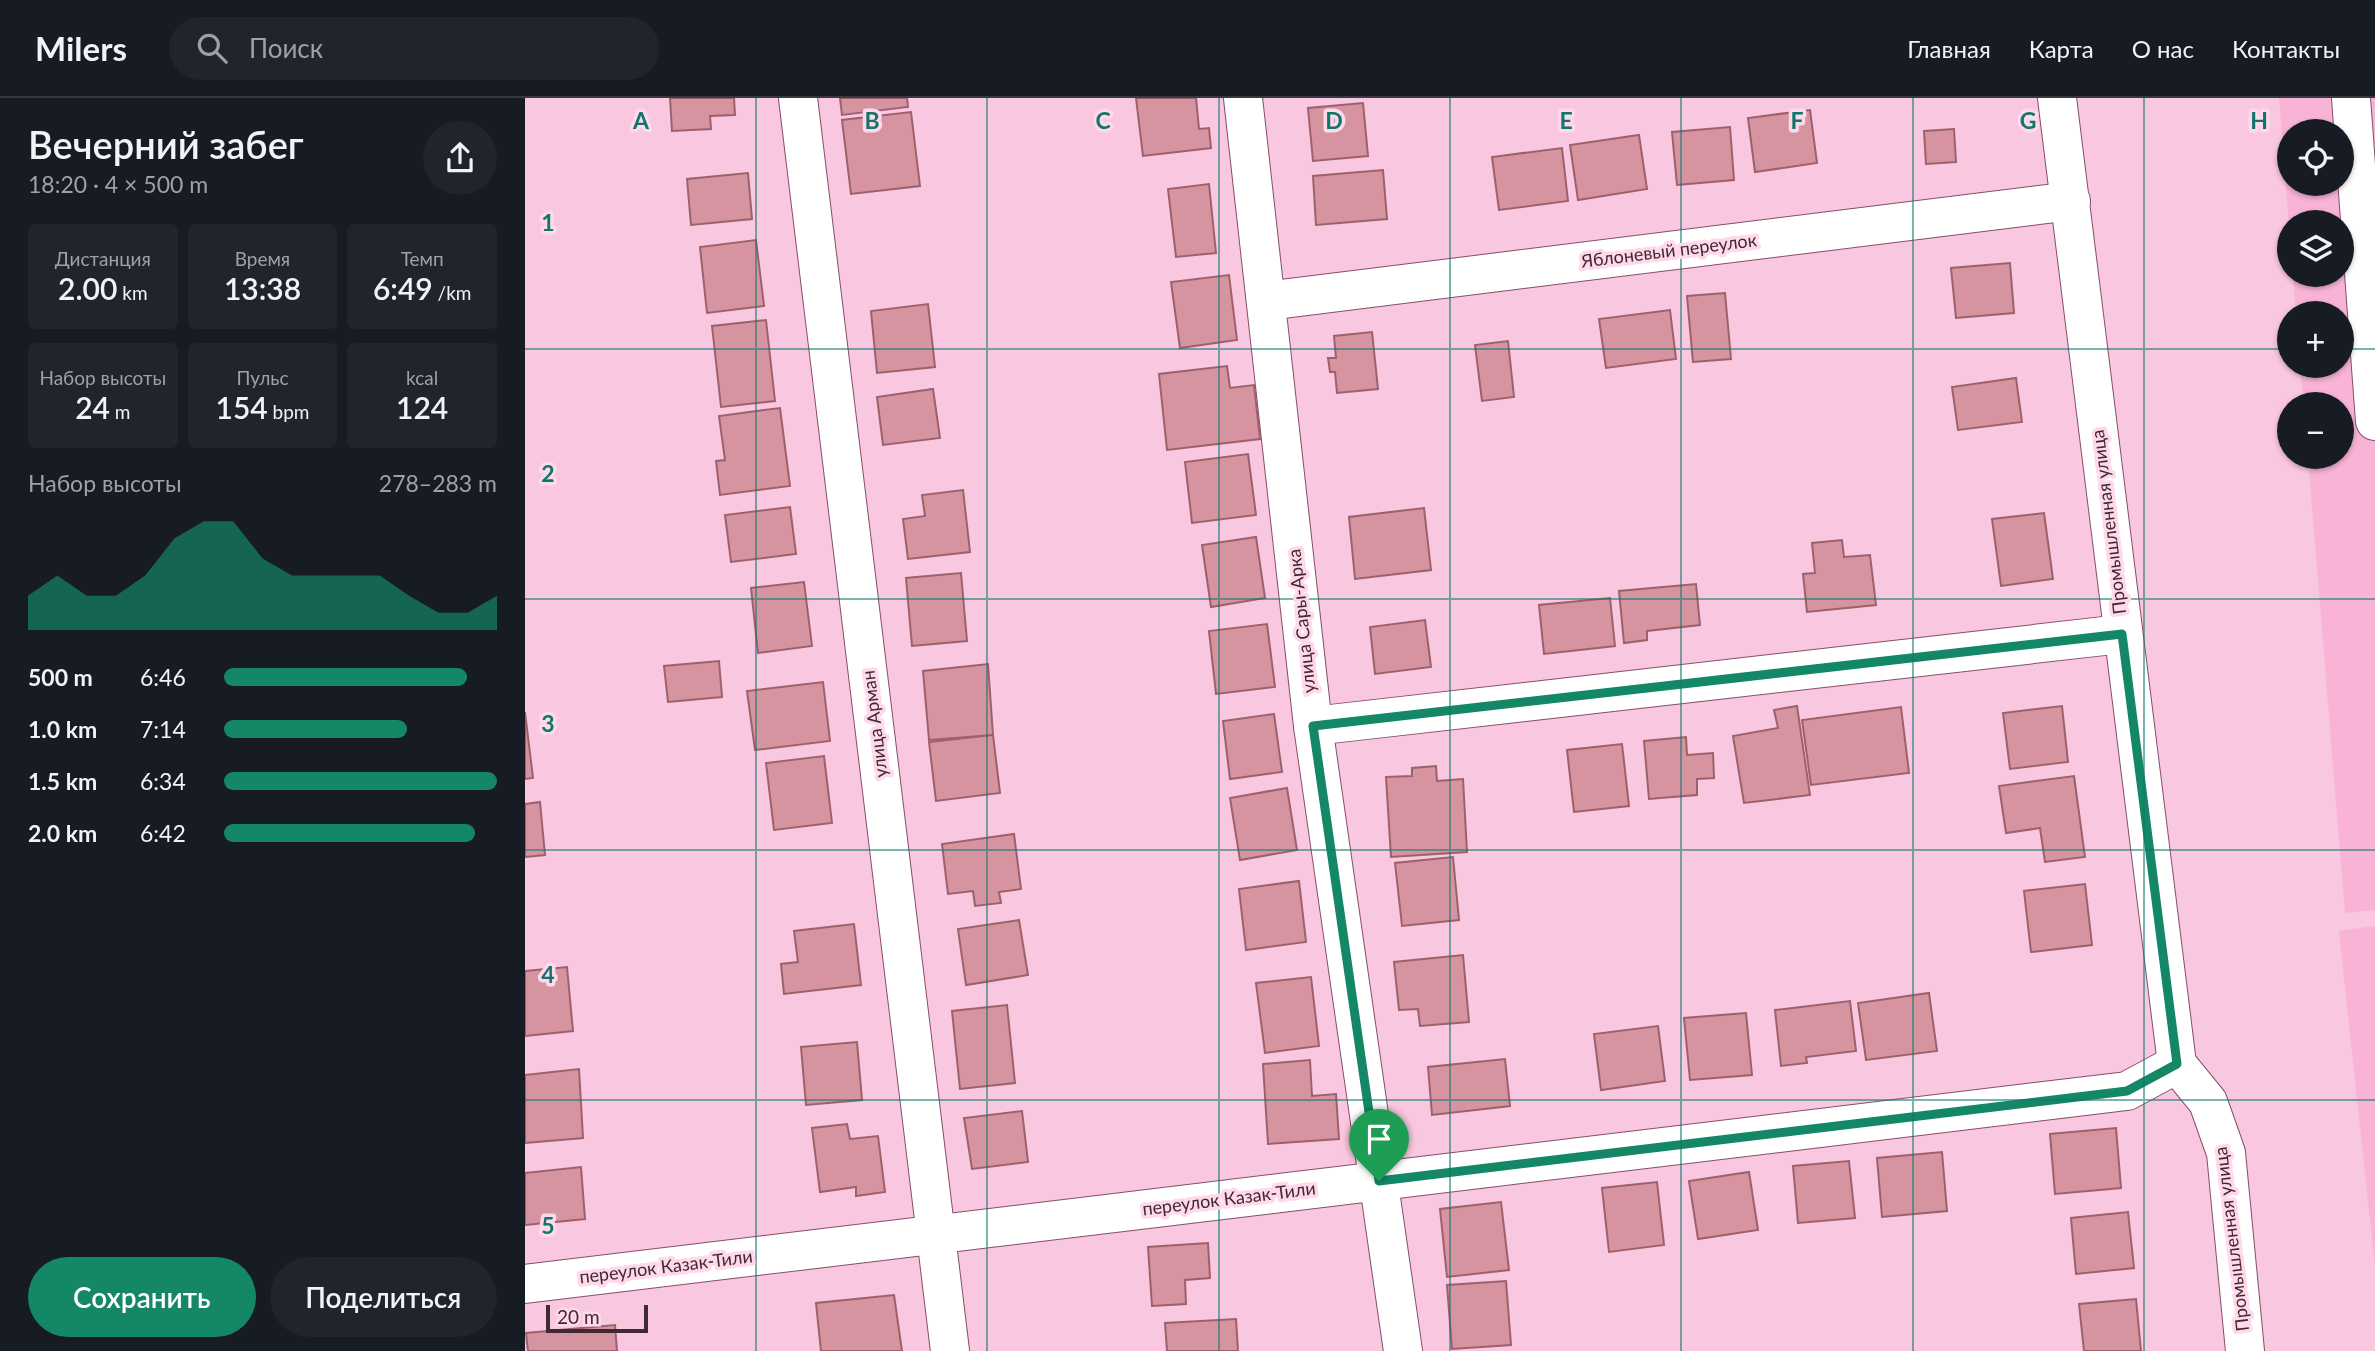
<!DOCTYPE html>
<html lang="ru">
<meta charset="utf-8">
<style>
:root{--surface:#171b24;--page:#20242c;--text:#f1f3f6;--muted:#9ea1a6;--line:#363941;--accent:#148767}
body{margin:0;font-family:Lato,sans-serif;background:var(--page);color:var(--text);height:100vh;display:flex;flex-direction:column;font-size:26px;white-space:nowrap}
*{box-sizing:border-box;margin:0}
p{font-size:23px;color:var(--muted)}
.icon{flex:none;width:38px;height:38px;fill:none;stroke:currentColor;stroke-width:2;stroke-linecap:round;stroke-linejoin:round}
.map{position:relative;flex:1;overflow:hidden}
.side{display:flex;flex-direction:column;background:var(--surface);width:525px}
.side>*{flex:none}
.controls{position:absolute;left:1752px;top:21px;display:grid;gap:14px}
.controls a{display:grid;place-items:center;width:77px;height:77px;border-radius:50%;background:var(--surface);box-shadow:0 2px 5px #0004;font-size:35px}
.scale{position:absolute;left:21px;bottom:18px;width:102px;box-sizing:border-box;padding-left:7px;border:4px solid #402835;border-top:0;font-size:19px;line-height:24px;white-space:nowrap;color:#402835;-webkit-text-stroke:5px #ffd8ea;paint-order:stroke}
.pin{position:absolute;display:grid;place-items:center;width:60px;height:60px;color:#fff;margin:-72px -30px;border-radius:50% 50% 50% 0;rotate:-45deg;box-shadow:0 0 7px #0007}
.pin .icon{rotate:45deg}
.round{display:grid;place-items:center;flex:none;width:74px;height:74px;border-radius:37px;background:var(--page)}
.head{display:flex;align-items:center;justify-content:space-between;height:119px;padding:0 28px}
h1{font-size:38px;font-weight:600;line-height:52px}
.figures{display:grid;grid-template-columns:repeat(3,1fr);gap:10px;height:119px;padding:7px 28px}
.figures div{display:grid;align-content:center;border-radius:7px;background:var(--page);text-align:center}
.figures b{font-size:30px;font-weight:600}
.figures small{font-size:19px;font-weight:400}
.figures p{font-size:19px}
.chart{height:196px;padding:14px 28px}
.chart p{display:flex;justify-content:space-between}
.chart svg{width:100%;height:126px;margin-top:7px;fill:var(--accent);opacity:.7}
.button{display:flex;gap:14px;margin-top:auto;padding:14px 28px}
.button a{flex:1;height:80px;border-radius:42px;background:var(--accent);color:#fff;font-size:28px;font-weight:600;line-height:80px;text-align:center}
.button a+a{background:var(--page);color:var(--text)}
ul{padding:0 28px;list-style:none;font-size:23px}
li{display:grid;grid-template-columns:112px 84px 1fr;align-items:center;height:52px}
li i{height:18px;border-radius:9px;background:var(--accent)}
header{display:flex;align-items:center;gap:42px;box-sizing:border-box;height:98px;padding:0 35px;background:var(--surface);border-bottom:2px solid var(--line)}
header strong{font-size:33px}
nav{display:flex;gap:38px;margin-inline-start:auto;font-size:24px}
.search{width:490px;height:63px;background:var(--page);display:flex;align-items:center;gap:18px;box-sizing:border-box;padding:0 24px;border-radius:38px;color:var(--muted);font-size:26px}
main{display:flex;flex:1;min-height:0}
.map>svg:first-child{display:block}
</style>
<header>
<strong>Milers</strong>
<div class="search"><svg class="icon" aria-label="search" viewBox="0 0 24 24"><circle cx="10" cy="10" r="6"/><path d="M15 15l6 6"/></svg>Поиск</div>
<nav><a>Главная</a><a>Карта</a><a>О нас</a><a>Контакты</a></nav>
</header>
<main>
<section class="side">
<div class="head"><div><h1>Вечерний забег</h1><p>18:20 · 4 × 500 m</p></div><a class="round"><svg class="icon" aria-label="share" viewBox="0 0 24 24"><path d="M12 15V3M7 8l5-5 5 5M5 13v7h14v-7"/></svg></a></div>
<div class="figures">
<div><p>Дистанция</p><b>2.00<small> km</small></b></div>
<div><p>Время</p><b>13:38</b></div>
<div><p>Темп</p><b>6:49<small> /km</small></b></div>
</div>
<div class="figures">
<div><p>Набор высоты</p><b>24<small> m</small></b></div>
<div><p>Пульс</p><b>154<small> bpm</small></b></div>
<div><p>kcal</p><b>124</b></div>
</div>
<div class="chart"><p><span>Набор высоты</span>278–283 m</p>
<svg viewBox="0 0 160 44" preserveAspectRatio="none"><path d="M0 44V32L10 25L20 32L30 32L40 25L50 12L60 6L70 6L80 19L90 25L100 25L110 25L120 25L130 32L140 38L150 38L160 32V44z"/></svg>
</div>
<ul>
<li><b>500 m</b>6:46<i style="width:89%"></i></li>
<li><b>1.0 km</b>7:14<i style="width:67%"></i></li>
<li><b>1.5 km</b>6:34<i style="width:100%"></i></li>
<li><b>2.0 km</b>6:42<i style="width:92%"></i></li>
</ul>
<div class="button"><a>Сохранить</a><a>Поделиться</a></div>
</section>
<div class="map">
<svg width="1850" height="1253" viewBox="0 0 1850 1253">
<rect width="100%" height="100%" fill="#f9c7df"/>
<g fill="#f8b3d6" fill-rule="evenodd">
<path d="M1754,0H1850V812L1820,815L1783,359H1816V306H1779L1775,268H1816V215H1771L1768,177H1816V124H1764V128ZM1764,33H1816V86H1764Z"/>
<path d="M1850,828V1168L1814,833Z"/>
</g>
<g fill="#d694a0" stroke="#9e616c" stroke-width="2">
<path d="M145,0H209L210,17L185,18L186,31L147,33Z"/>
<path d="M315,0H382L383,9L317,17Z"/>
<path d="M611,0H671L674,31L684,30L686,50L618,58Z"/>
<path d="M838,5L843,58L788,63L783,10Z"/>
<path d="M1285,12L1292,65L1230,74L1223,20Z"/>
<path d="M386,14L395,88L326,96L317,22Z"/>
<path d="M1205,29L1209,82L1152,87L1147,34Z"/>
<path d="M1429,31L1431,64L1401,66L1399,33Z"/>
<path d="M1114,37L1122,91L1053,102L1045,47Z"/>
<path d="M1037,50L1043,103L974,112L967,59Z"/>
<path d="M858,72L862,121L791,127L788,78Z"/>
<path d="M223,75L227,121L166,127L162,81Z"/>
<path d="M684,86L691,155L651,159L643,91Z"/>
<path d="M231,142L239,208L182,215L175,149Z"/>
<path d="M1485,165L1489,215L1431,220L1426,170Z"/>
<path d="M704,177L712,242L655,250L646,184Z"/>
<path d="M1200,195L1206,261L1168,264L1162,198Z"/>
<path d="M403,206L410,269L352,275L346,213Z"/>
<path d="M1145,212L1151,261L1081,270L1074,221Z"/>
<path d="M241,222L250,303L196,309L187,228Z"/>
<path d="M847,234L853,291L812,295L810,274H805L803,260H811L809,238Z"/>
<path d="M983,243L989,299L957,303L950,247Z"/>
<path d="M702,268L705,290L729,287L735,341L642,352L634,276Z"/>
<path d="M1491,280L1497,324L1433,332L1427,289Z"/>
<path d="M408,291L415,340L358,347L352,299Z"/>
<path d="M255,310L265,388L195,397L191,363L200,362L194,318Z"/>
<path d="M723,356L731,417L667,425L660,364Z"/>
<path d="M438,392L445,454L383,461L378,421L400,418L397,397Z"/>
<path d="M265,409L271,456L206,464L200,417Z"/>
<path d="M899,410L906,472L830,481L824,419Z"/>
<path d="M1519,415L1528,481L1476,488L1467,421Z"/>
<path d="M731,439L740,500L686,509L677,447Z"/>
<path d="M1317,442L1319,459L1345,457L1351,507L1282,514L1278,476L1290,475L1287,445Z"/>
<path d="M436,475L442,543L387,548L381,480Z"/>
<path d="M279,484L287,548L233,555L226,490Z"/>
<path d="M1171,486L1175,527L1122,533V542L1099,545L1094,493Z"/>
<path d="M1085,500L1090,548L1019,556L1014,507Z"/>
<path d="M900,522L906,569L850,576L845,529Z"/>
<path d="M742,526L750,589L691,596L684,533Z"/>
<path d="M194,563L197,599L143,604L139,568Z"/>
<path d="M463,566L468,637L404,642L398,573Z"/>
<path d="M298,584L305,643L230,652L222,593Z"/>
<path d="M1272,608L1285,697L1219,705L1208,638L1253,630L1249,612Z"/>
<path d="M1537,608L1543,664L1485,671L1478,615Z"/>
<path d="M1376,609L1384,675L1286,687L1277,622Z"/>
<path d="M0,614L8,680L0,681Z"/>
<path d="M749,616L757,674L705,681L698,623Z"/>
<path d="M468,637L475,695L411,703L404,644Z"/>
<path d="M1161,639L1162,657L1188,655L1189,680L1172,681V697L1124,701L1119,643Z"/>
<path d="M1097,646L1104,708L1049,714L1042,652Z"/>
<path d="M299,658L307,725L249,732L241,665Z"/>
<path d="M911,668L912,683L938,681L942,754L866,759L861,679L887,678V670Z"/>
<path d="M1549,678L1560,759L1520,764L1515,730L1481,735L1474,688Z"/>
<path d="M762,690L772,752L715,762L705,700Z"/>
<path d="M15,704L20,757L0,759V706Z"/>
<path d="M489,736L496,791L474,794L476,805L450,808L448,793L423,796L417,746Z"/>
<path d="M928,759L934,822L877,828L870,765Z"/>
<path d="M774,783L781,844L721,852L714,791Z"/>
<path d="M1560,786L1567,847L1506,854L1499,793Z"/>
<path d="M494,822L503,877L441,887L433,831Z"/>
<path d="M329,826L336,887L259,896L256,866L273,864L269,833Z"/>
<path d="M938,857L944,924L895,928L893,911L874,912L869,864Z"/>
<path d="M42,869L48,933L0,938V873Z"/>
<path d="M786,879L794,948L740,955L731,885Z"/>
<path d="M1404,895L1412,953L1341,962L1333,905Z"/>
<path d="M1325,903L1331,953L1281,959L1282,965L1256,968L1250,912Z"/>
<path d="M482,907L490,985L435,991L427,913Z"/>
<path d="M1221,915L1227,977L1165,982L1159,920Z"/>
<path d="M1133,928L1140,983L1076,992L1069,936Z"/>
<path d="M332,944L337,1002L281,1007L276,949Z"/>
<path d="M980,961L985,1008L907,1017L903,969Z"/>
<path d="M785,962L787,998L811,996L814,1041L743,1046L738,966Z"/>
<path d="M54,971L58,1040L0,1045V977Z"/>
<path d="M497,1013L503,1064L447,1071L439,1020Z"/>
<path d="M322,1026L325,1041L353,1038L360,1094L331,1098V1089L295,1094L287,1030Z"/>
<path d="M1591,1030L1596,1090L1530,1096L1525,1036Z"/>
<path d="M1417,1054L1422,1113L1357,1119L1352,1060Z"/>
<path d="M1324,1063L1330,1120L1273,1125L1268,1068Z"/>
<path d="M56,1069L60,1121L0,1127V1075Z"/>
<path d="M1224,1074L1233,1132L1173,1141L1164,1083Z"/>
<path d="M1132,1084L1139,1147L1084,1154L1077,1090Z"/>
<path d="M976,1104L984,1172L922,1179L915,1111Z"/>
<path d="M1603,1114L1609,1170L1551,1176L1546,1120Z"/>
<path d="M683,1145L685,1180L660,1182L661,1206L627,1208L623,1149Z"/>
<path d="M981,1183L986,1247L927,1251L922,1187Z"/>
<path d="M369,1197L377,1253H296L291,1205Z"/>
<path d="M1611,1201L1616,1253H1559L1554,1206Z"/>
<path d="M711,1221L713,1253H642L640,1225Z"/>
<path d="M90,1227L92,1253H3L1,1235Z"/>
</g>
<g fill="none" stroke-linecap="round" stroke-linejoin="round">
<g stroke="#844e6a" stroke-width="40">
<g id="minor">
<path d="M273,0L425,1253"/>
<path d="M718,0L788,628L878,1253"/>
<path d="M1532,0L1652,966L1683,1004L1701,1055L1720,1253"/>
<path d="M1826,0L1850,323"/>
<path d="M741,203L1546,103"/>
<path d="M788,628L1597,536"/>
<path d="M0,1186L1602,993L1652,966"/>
</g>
</g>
<use href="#minor" stroke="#fff" stroke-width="38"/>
</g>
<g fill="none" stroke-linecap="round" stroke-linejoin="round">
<g stroke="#fff" stroke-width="14">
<path id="route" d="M1597,536L1652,966L1602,993L854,1083L788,628Z"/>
</g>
<use href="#route" stroke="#148767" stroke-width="9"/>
</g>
<path fill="none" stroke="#0f766e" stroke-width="2" stroke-opacity="0.55" d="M231,0V1253M462,0V1253M694,0V1253M925,0V1253M1156,0V1253M1388,0V1253M1619,0V1253M0,251H1764M1816,251H1850M0,501H1850M0,752H1850M0,1002H1850"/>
<g text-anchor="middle" stroke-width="7" stroke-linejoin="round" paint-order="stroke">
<g font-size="18" fill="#402835" stroke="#ffd8ea">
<text transform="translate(1144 153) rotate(-7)" y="6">Яблоневый переулок</text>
<text transform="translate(1584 424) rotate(-97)" y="6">Промышленная улица</text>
<text transform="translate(777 523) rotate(-96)" y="6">улица Сары-Арка</text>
<text transform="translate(350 626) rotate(-97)" y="6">улица Арман</text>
<text transform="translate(704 1101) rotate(-7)" y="6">переулок Казак-Тили</text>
<text transform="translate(1707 1141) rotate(-97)" y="6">Промышленная улица</text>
<text transform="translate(141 1169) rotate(-7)" y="6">переулок Казак-Тили</text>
</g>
</g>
<g font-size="23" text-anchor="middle" font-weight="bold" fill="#0f766e" stroke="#ffd8ea" stroke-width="7" stroke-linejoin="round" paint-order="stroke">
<text x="116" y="31">A</text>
<text x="347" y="31">B</text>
<text x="578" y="31">C</text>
<text x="809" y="31">D</text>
<text x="1041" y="31">E</text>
<text x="1272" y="31">F</text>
<text x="1503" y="31">G</text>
<text x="1734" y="31">H</text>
<text x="23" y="133">1</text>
<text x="23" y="384">2</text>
<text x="23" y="634">3</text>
<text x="23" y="885">4</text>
<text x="23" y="1136">5</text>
</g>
</svg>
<div class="controls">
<a><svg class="icon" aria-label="locate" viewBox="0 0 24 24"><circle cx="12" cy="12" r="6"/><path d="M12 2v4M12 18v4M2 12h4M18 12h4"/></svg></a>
<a><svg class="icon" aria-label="layers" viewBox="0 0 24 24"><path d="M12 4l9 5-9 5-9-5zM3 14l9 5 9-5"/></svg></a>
<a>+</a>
<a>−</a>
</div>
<div class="scale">20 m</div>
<div class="pin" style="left:854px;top:1083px;background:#1e9e55"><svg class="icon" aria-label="arrive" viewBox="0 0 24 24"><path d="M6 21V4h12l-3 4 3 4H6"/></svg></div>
</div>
</main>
